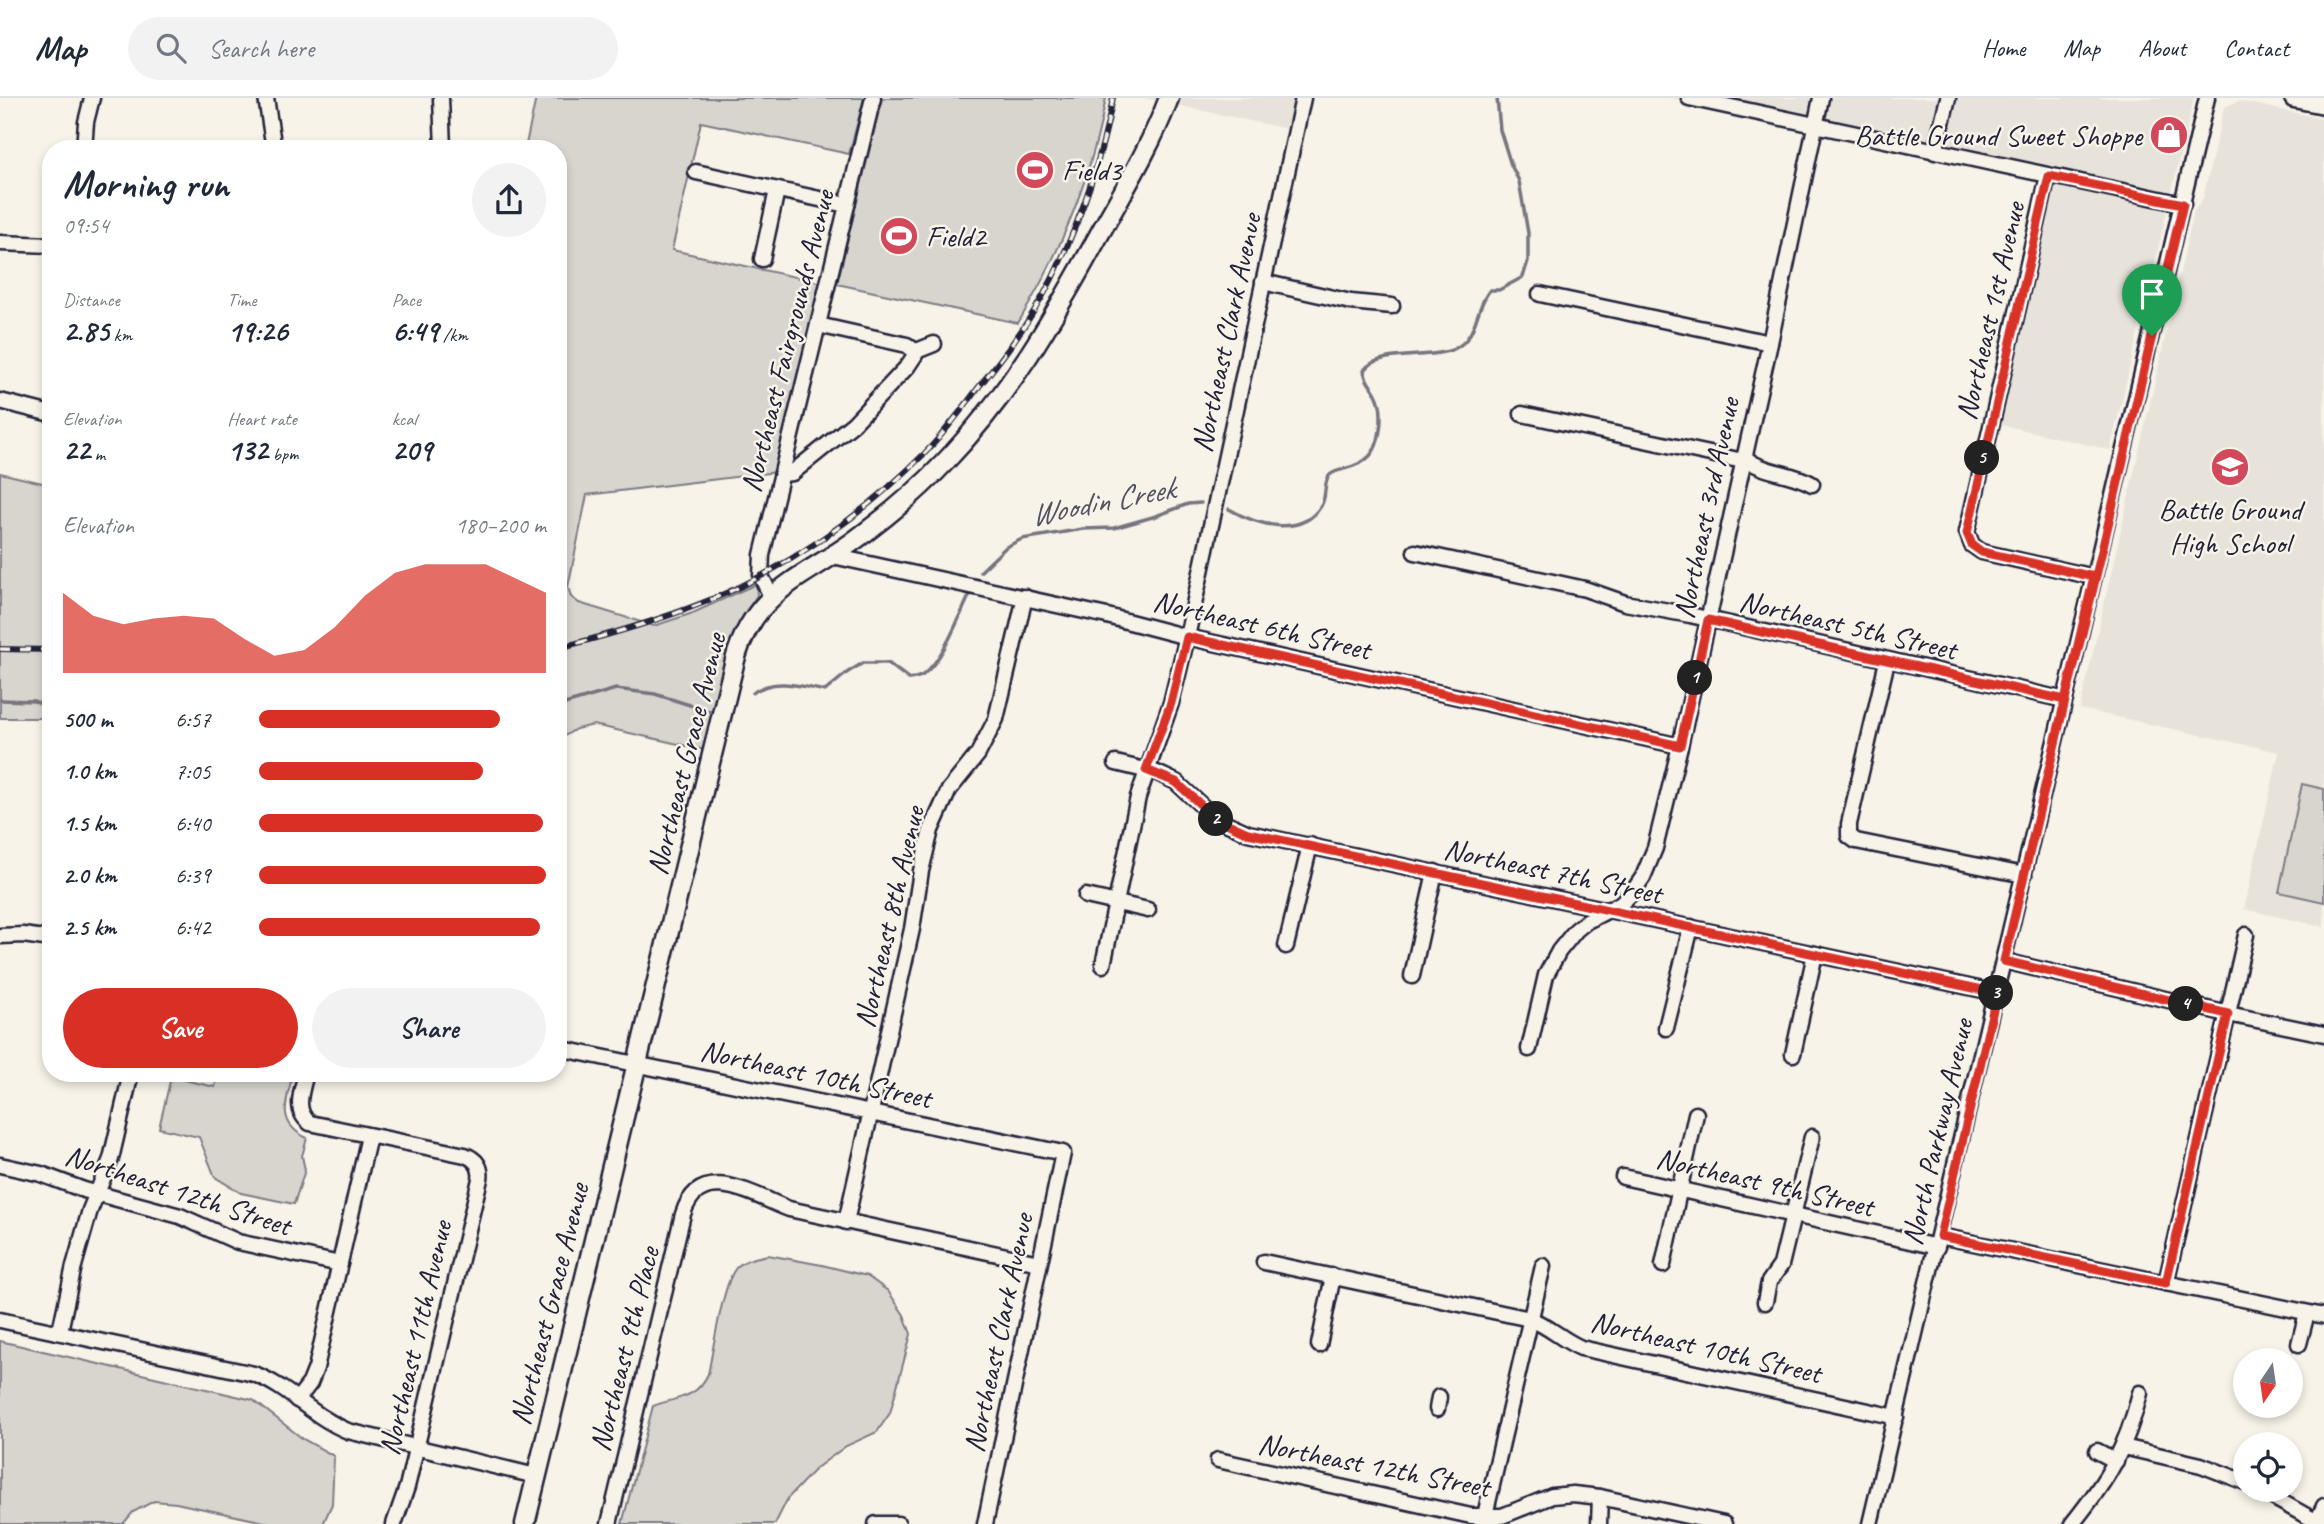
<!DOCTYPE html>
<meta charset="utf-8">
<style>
:root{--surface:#fff;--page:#f2f2f3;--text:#1f2937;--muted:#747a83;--line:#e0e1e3;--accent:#d93025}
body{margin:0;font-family:Caveat,sans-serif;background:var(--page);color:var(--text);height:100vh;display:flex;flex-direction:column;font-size:26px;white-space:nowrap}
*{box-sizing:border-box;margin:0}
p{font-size:23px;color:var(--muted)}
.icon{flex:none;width:38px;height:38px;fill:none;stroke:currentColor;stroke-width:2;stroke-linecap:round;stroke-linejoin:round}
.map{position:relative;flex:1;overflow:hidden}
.sheet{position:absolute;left:42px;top:42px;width:525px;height:942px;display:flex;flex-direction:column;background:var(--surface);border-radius:28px;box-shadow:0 4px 10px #0003}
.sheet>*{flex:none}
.needle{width:46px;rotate:193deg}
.controls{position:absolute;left:2233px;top:1250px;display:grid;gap:14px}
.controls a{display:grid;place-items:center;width:70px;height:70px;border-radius:50%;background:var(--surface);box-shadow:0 4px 10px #0003;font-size:35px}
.pin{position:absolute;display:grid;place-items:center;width:60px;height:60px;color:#fff;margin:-72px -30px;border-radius:50% 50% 50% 0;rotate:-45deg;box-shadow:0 0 7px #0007}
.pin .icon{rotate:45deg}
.km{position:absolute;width:35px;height:35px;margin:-18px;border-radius:50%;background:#222;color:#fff;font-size:19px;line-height:35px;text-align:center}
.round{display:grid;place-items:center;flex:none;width:74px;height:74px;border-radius:37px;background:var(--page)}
.head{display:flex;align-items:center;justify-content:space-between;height:119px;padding:0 21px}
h1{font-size:38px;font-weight:700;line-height:52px}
.metrics{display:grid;grid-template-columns:repeat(3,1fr);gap:10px;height:119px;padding:7px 21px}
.metrics div{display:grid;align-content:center}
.metrics b{font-size:30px;font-weight:700}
.metrics small{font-size:19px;font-weight:400}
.metrics p{font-size:19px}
.chart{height:196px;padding:14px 21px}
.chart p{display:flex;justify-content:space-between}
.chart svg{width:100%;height:126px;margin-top:7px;fill:var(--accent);opacity:.7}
.primary-button{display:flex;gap:14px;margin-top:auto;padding:14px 21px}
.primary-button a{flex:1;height:80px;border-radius:42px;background:var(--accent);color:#fff;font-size:28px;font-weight:700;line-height:80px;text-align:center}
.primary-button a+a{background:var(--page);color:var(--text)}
ul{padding:0 21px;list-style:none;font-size:23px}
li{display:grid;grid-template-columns:112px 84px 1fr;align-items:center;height:52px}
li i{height:18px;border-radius:9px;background:var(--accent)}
header{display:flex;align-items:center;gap:42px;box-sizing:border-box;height:98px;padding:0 35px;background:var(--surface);border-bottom:2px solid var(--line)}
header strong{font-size:33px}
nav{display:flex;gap:38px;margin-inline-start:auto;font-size:24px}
.search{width:490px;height:63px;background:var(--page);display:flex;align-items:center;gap:18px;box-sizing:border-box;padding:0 24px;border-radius:38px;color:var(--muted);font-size:26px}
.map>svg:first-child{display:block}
</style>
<header>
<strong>Map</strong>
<div class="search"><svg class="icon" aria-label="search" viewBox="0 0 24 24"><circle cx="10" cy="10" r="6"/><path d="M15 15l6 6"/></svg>Search here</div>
<nav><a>Home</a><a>Map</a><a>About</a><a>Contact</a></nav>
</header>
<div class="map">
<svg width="2324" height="1426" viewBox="0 0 2324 1426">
<rect width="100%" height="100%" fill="#f7f3e8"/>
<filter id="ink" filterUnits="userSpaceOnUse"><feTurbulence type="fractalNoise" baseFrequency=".0143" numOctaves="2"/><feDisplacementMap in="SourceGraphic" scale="14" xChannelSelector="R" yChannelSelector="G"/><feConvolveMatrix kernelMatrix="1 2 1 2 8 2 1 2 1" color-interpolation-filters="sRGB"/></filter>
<g filter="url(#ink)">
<g fill="#e7e3db">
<path d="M1144,0H1299L1292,32Z"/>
<path d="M1670,0H2194L2110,352L1994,325L2049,87Z"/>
<path d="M2239,3L2324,21V829L2244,811L2279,654L2080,611L2191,126L2194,113L2203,100L2224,9Z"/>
</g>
<g fill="#d8d5cf" stroke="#7d7c85" stroke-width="2">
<path d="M536,0H864L849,56L701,24L672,152L823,185L777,374L587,397L568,489L571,499L579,505L654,528L693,515L756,486L757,497C725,543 718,599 705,652L594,627L576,631L558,642V51H525Z"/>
<path d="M882,0H1106C1091,80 1060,156 1018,225L837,186Z"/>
<path d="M0,375L51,387V620H0Z"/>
<path d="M2302,686L2324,691V804L2279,794Z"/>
<path d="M218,975H293C287,1002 275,1025 307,1040L302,1058L305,1072L294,1106L241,1095L215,1079L199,1039L159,1030L171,979L215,989Z"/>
<path d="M768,1157L822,1167L867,1178L888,1193L904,1217L911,1236L890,1315L877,1334L846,1348L815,1371L788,1400L775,1426H622L653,1308C676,1299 696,1302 708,1276C713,1254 723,1182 737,1169C745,1161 758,1159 768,1157Z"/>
<path d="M0,1243L253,1302L303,1341L334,1358L332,1406L323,1426H274L176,1405L154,1403L133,1414L123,1426H0Z"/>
</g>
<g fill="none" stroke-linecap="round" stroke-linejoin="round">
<g stroke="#76747f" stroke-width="3.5">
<path d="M1229,411C1256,427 1301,440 1321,408C1327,399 1323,386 1329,378C1333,373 1339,373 1344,371C1367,365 1377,356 1380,332C1382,319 1382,307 1376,296C1371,287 1365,283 1364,272C1380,251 1429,262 1454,251C1479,239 1474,210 1490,192H1499L1523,179L1528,163V135L1519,83L1511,67L1500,32L1497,0"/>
<path d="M980,474L1006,449L1022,441L1083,431L1114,430L1156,418L1188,406L1201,405"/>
<path d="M753,595C773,579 802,588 825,593L848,574L863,565H888L909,581C914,580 920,580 924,576C945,559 959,518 971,494"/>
<path d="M0,602L34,603L51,611"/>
<path d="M558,608L616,591L655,596L709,613"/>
</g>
<g stroke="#22223b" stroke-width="19">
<g id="minor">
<path d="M266,0L274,51"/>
<path d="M441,0L443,51"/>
<path d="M1689,0L2183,106"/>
<path d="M84,51L86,24L92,0"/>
<path d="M1935,54L1948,0"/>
<path d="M696,74L847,107"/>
<path d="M2048,78L1967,434L1972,447L1982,454L2094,479"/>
<path d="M0,145L51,147"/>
<path d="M762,161L777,92"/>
<path d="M1263,184L1351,204L1392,208"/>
<path d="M1540,196L1770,245"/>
<path d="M914,254L934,246"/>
<path d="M0,303L51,316"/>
<path d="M1522,316L1743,363"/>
<path d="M1744,359C1762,375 1791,374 1812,386"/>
<path d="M782,376L792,375L853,326L907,269L915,257L912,251L907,247L818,227"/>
<path d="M1415,454L1585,491L1625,505L1690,517L2065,602"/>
<path d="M833,458L1107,518L1187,539L1680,648"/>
<path d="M771,498L761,478L762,457L873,0"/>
<path d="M1887,563L1849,726V738L1856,743L2024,777"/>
<path d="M1116,665L1157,675L1176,684L1215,720L1248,735L1997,895"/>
<path d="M1086,798L1148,812"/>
<path d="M0,838L23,837L51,841"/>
<path d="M1286,848L1310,747"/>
<path d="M2004,863L2228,916L2324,936"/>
<path d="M1103,867L1138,699L1171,605L1187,539L1303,0"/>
<path d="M1412,878L1435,774"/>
<path d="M1666,930L1691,829"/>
<path d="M558,950L1063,1055L985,1426"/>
<path d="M1529,951L1546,877L1559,853L1576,832L1587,823L1620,806L1632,795L1643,779L1655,750L1680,648L1770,245L1821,0"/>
<path d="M1793,956L1815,856"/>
<path d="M306,975C302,992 293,1013 310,1025L465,1057C476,1061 482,1069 480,1081L407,1389L394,1426"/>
<path d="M0,1067L41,1076L84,1092L180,1118L238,1144L340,1166"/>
<path d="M1623,1079L1937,1149"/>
<path d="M846,1124L912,831L921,773L931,732L949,692L978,656L996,621L1025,499"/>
<path d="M1940,1138L2324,1218"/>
<path d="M1264,1164L1530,1221C1549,1228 1562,1242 1581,1250L1896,1319"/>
<path d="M1663,1167L1696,1016"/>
<path d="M2166,1185L2246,837"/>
<path d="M1765,1204L1769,1184L1781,1167L1812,1039"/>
<path d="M0,1222L254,1276C289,1289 313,1319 348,1333L536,1378"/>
<path d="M60,1233L74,1168L90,1112L111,1061L131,975"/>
<path d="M2299,1246L2307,1215"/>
<path d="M1319,1247L1333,1178"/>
<path d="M297,1302L310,1285L316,1270L369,1038"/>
<path d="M1437,1311L1439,1299"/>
<path d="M2123,1349L2201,1367L2245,1384"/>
<path d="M2097,1353L2116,1363"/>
<path d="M1218,1362L1471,1418H1502L1552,1398L1573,1396L1600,1399L1724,1426"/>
<path d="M2258,1391L2321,1426"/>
<path d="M2317,1424L2324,1408"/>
<path d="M609,1426L683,1116C700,1062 755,1098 789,1111L1039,1165"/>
<path d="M876,1426H898"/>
<path d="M1483,1426L1543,1168"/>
<path d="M1599,1426L1600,1399"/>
<path d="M1870,1426L2207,0"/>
<path d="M2072,1426C2108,1381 2126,1352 2140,1295"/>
</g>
</g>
<g stroke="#22223b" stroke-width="23">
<g id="major">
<path d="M2294,0L2324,6"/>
<path d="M525,1426L735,562C754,494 799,482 851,445C884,421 916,395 944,365C1011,295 1053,221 1099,137C1124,92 1151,48 1169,0"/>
</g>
</g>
<use href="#minor" stroke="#f7f3e8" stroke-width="14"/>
<use href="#major" stroke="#f7f3e8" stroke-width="18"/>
<g stroke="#22223b" stroke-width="6">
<g id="rail">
<path d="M558,550C625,533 703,510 763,477C822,445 876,404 924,356C945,335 963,310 981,286C1008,253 1033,219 1052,181C1080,124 1101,62 1113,0"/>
<path d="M0,551L51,552"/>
</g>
</g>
<use href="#rail" stroke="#f7f3e8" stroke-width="3.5" stroke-dasharray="10" stroke-linecap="butt"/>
</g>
</g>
<g fill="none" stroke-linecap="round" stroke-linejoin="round" filter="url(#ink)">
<g stroke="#fff" stroke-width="14">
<path id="route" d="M2152,238C2123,359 2097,482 2065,602L1708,522L1680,648L1187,539L1171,605L1146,672L1176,684L1215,720L1248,735L1997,895L1940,1138L2166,1185L2228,916L2004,863L2094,479L1982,454L1972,447L1967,435L2049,78L2183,106L2152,238"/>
</g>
<use href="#route" stroke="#d93025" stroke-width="9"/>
</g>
<defs>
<g id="shop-disc" transform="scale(2.0125)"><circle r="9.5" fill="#d1495b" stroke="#f7f3e8"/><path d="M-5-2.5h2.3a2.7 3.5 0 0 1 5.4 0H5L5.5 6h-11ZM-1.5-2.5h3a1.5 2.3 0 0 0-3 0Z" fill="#fff"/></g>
<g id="stadium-disc" transform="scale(2.0125)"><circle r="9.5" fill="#d1495b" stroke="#f7f3e8"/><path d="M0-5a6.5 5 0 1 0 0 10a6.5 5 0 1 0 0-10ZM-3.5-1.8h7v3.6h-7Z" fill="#fff"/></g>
<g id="school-disc" transform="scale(2.0125)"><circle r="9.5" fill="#d1495b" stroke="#f7f3e8"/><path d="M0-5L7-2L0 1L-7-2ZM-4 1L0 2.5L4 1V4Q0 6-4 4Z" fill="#fff"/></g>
</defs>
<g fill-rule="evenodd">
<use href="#shop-disc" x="2169" y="37"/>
<use href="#stadium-disc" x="1035" y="72"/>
<use href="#stadium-disc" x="899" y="138"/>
<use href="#school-disc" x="2230" y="369"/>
</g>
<g text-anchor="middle" stroke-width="5" stroke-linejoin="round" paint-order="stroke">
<g font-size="30" fill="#22223b" stroke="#f7f3e8" text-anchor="start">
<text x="2142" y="47" text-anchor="end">Battle Ground Sweet Shoppe</text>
<text x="1062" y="82">Field3</text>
<text x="926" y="148">Field2</text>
<text x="2230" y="421" text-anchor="middle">Battle Ground<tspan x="2230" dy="34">High School</tspan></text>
</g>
<g font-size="30" fill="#22223b" stroke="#f7f3e8">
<text transform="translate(1990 213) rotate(-77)" y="10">Northeast 1st Avenue</text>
<text transform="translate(1226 235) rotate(-78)" y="10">Northeast Clark Avenue</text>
<text transform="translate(787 243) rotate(-76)" y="10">Northeast Fairgrounds Avenue</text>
<text transform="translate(1706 410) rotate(-78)" y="10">Northeast 3rd Avenue</text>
<text transform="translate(1262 527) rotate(13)" y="10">Northeast 6th Street</text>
<text transform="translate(1848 527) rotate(13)" y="10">Northeast 5th Street</text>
<text transform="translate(686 656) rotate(-76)" y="10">Northeast Grace Avenue</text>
<text transform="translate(1553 773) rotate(12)" y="10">Northeast 7th Street</text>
<text transform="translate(889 819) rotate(-77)" y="10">Northeast 8th Avenue</text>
<text transform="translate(816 976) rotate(12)" y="10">Northeast 10th Street</text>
<text transform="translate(1937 1034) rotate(-77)" y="10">North Parkway Avenue</text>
<text transform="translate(1765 1084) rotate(13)" y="10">Northeast 9th Street</text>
<text transform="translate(178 1092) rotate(18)" y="10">Northeast 12th Street</text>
<text transform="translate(549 1206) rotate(-76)" y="10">Northeast Grace Avenue</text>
<text transform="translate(998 1235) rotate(-78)" y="10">Northeast Clark Avenue</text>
<text transform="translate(415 1240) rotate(-77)" y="10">Northeast 11th Avenue</text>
<text transform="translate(1706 1249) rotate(13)" y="10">Northeast 10th Street</text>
<text transform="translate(624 1251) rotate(-76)" y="10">Northeast 9th Place</text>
<text transform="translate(1374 1367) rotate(11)" y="10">Northeast 12th Street</text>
</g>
<g font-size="32" font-style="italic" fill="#535263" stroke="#f7f3e8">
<text transform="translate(1102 403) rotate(-11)" y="11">Woodin Creek</text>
</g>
</g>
</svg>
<div class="controls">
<a><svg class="needle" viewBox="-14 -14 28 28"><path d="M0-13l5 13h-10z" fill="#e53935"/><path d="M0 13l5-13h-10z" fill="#747a83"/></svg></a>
<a><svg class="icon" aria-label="locate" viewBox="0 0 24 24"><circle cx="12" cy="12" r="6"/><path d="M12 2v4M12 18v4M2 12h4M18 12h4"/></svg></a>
</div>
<div class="pin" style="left:2152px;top:238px;background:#1e9e55"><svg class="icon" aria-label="arrive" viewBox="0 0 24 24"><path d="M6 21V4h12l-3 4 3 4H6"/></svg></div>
<b class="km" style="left:1695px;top:580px">1</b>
<b class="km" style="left:1216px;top:721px">2</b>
<b class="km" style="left:1996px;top:895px">3</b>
<b class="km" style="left:2186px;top:906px">4</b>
<b class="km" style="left:1982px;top:360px">5</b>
<section class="sheet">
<div class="head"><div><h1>Morning run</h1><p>09:54</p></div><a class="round"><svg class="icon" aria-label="share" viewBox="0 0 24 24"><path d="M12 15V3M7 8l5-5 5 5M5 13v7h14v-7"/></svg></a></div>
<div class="metrics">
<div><p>Distance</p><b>2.85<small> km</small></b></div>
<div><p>Time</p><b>19:26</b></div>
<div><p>Pace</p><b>6:49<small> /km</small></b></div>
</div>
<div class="metrics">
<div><p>Elevation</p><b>22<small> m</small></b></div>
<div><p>Heart rate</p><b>132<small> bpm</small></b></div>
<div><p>kcal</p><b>209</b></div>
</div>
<div class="chart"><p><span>Elevation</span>180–200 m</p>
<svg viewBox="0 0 160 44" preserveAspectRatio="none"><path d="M0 44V16L10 24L20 27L30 25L40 24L50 25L60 32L70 38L80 36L90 28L100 17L110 9L120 6L130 6L140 6L150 11L160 16V44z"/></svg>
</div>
<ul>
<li><b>500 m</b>6:57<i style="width:84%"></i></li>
<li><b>1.0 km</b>7:05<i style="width:78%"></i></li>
<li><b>1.5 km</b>6:40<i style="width:99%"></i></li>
<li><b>2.0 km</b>6:39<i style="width:100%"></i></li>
<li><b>2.5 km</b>6:42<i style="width:98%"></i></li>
</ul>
<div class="primary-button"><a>Save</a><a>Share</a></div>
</section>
</div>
